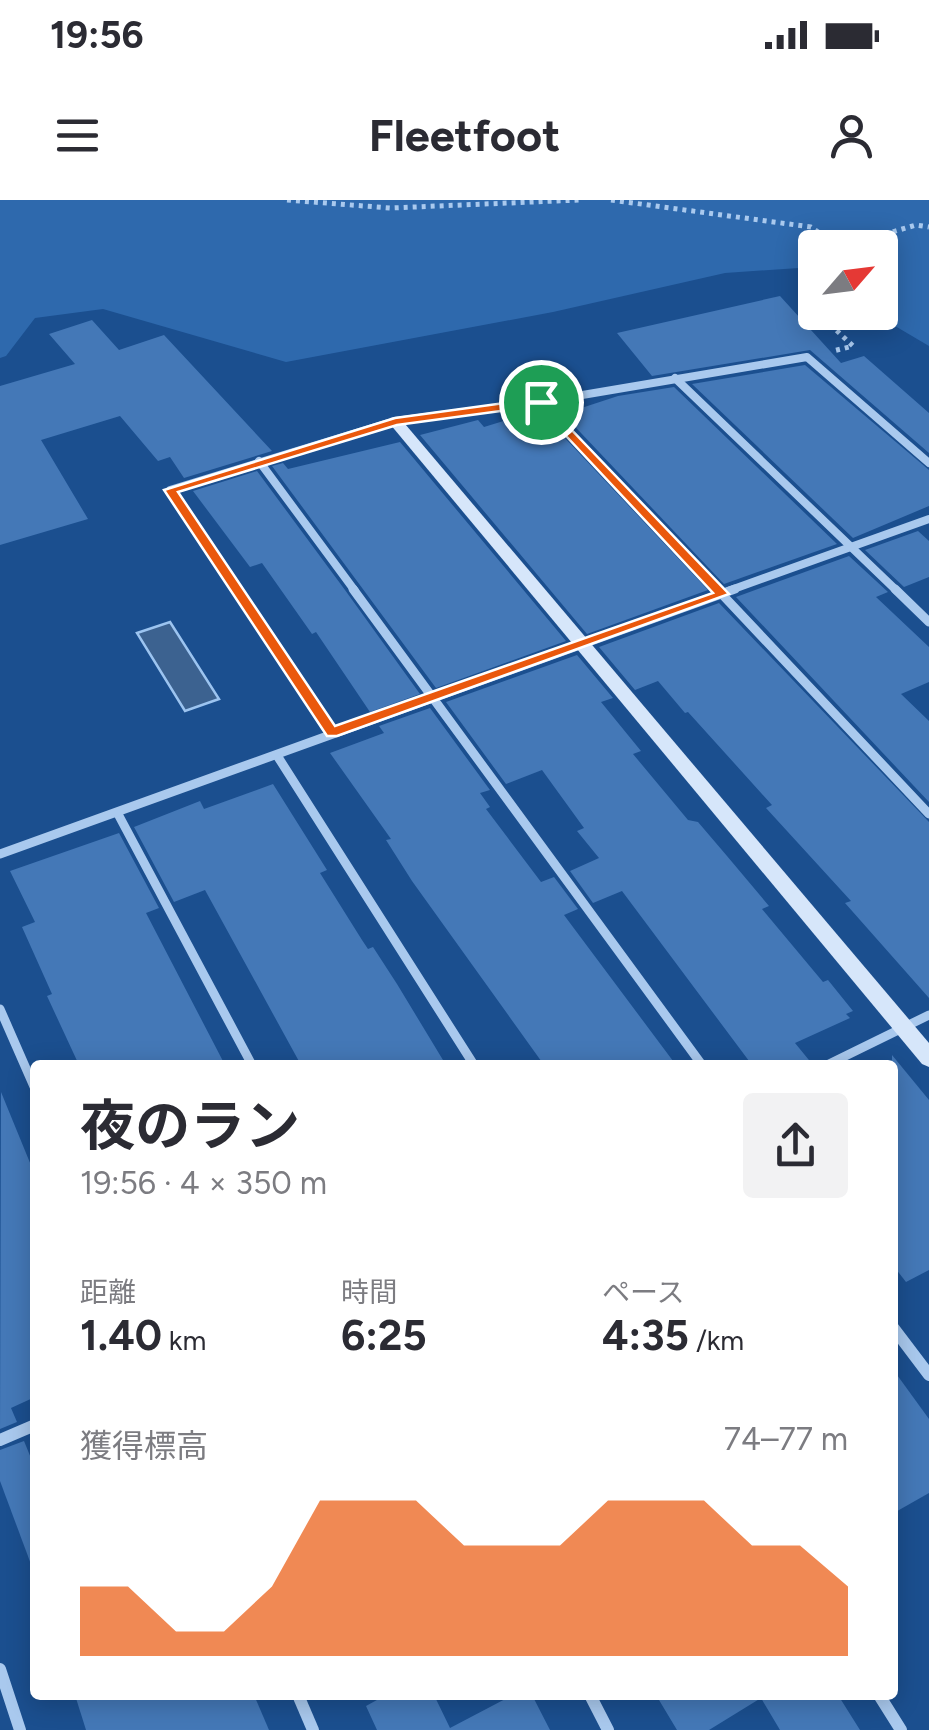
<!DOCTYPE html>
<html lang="ja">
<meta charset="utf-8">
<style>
:root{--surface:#fff;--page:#f2f2f3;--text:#2b2b33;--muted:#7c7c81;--accent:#ea580c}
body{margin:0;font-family:Figtree,"Noto Sans JP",sans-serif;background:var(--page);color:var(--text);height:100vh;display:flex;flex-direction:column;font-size:38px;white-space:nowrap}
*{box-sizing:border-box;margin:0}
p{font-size:32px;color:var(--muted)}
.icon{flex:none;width:55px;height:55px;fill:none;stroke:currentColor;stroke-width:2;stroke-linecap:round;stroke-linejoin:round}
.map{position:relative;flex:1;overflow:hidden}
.details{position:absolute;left:30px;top:860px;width:868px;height:640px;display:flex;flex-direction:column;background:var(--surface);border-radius:10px;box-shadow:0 5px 25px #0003}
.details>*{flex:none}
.needle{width:65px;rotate:62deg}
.buttons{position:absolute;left:798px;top:30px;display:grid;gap:20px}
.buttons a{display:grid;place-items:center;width:100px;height:100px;border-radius:10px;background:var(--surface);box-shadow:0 5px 25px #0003;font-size:50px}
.pin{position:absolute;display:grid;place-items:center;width:85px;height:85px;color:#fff;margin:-42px;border:5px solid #fff;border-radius:50%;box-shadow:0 2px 10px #0007}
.round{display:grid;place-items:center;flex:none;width:105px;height:105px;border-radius:10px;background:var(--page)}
.overview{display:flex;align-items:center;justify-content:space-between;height:170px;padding:0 50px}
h1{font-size:55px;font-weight:700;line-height:75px}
.stats{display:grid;grid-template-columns:repeat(3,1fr);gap:15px;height:170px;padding:10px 50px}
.stats div{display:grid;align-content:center}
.stats b{font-size:42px;font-weight:700}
.stats small{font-size:28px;font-weight:400}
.stats p{font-size:28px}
.chart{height:280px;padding:20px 50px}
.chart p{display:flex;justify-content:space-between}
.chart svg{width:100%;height:180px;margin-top:10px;fill:var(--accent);opacity:.7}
.status{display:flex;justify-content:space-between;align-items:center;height:70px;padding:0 50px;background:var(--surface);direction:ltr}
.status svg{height:28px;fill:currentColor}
header{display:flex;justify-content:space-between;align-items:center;height:130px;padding:0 50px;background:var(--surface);font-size:45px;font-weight:700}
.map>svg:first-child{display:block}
</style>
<div class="status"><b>19:56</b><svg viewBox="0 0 49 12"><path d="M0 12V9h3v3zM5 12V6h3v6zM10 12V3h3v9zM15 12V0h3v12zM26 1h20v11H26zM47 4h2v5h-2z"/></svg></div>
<header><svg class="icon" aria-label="menu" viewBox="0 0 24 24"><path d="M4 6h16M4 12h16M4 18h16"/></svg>Fleetfoot<svg class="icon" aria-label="person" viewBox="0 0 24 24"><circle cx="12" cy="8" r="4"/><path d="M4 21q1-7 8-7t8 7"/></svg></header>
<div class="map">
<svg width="929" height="1530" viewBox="0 0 929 1530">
<rect width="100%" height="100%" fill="#1b4f8f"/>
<path fill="#2e69ad" d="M0,0H929V146L873,113L880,112V48H815V77L799,68L725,73L553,112L286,162L103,109L35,118L6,156L0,158Z"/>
<path fill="#3c6290" stroke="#9cc4f0" stroke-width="2.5" d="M170,422L219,499L185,511L137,433Z"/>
<g fill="#4478b7">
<path d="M780,96L841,163L864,156L929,213V253L810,150L652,176L617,133Z"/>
<path d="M92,120L119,150L164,135L272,251L184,278L170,257L158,261L120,216L41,240L88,319L0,345V186L75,164L49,134Z"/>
<path d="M805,165L929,270V306L853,338L692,184Z"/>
<path d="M674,187L837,344L724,384L563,214L618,196Z"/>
<path d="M533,212L542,221L547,219L708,390L587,434L420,235L478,220L484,227Z"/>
<path d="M400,242L566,441L436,488L272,266L283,263L288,269Z"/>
<path d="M257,271L345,390L420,494L370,512L316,432L312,434L262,363L250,367L193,291Z"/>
<path d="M918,331L929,341V377L904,387L865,350Z"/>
<path d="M849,356L888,392L876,397L929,447V482L901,494L929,521V602L736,397Z"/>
<path d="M719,403L929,622V798L845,703L851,701L766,608L772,605L688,512L685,513L658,481L635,490L599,447Z"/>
<path d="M577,455L613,498L601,502L641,551L633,554L688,620L698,622L727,656L769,706L762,709L823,782L828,780L853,811L846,814L850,818L795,843L813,865H752L622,691L593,703L570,671L599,658L577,631L584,628L542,570L506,584L446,502Z"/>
<path d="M430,508L490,590L480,593L490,607L486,609L541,682L554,677L578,709L564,715L676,865H544L412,681L386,640L391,639L330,553L384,533L379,526Z"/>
<path d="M273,584L327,670L320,673L362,740L368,749L373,747L397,784L446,865H301L205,690L174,702L134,627L200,601L204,609Z"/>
<path d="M119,633L159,708L146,713L225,865H79L47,796L52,794L22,727L35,722L10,671Z"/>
<path d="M892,855L929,900V1070L906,1082L892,1064Z"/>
<path d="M1,892L35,975V1197L11,1208L17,1222L0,1229Z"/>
<path d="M892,1168L929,1219V1293L892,1314Z"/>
<path d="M24,1241L35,1268V1366L32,1367L0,1281V1250Z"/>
<path d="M75,1495H254L269,1530H86Z"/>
<path d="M386,1495H434L450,1528L513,1495H532L550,1530H377L366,1506Z"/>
<path d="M656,1495H838L860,1530H780L761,1498L709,1530H677Z"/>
</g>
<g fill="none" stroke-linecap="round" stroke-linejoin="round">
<g stroke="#a9c9ee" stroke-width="5" stroke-dasharray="4 5" stroke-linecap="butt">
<path d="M287,0L390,8L580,0"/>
<path d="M611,0L811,27L841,48"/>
<path d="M841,47L916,25L929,27"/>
<path d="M817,112L853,146L833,151"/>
</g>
<g stroke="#a9c9ee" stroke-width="8">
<path d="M675,178L897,391"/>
<path d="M541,202L719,391"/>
<path d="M259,261L355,391"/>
<path d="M238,391L170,290L395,221L541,202L807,157L929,263"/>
<path d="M728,391L929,319"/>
</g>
<g stroke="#a9c9ee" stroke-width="9">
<path d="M236,389L332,533"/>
<path d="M353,389L702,865"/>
<path d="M717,389L929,614"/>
<path d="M895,389L929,422"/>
<path d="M278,557L474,865"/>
<path d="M118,614L252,865"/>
<path d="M0,654L735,389"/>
<path d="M0,809L35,889"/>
<path d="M827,865L929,815"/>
</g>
<g stroke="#a9c9ee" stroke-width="12">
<path d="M892,1126L929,1175"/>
<path d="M0,1240L35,1225"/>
<path d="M0,1469L20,1530"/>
<path d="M298,1495L313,1530"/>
<path d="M590,1495L608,1530"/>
<path d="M879,1495L901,1530"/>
</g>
<path fill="#d6e6fa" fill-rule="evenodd" d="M395,217L400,218L929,843V867L922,864L390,224V218Z"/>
</g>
<path fill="#ea580c" stroke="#fff" stroke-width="2.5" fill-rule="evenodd" d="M541,198L729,394L337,536H327L164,290L395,218ZM538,206L713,393L335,526L178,292L397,225Z"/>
</svg>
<div class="buttons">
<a><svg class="needle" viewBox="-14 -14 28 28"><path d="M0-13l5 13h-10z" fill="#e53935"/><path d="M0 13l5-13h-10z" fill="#7c7c81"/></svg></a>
</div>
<div class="pin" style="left:541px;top:202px;background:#1e9e55"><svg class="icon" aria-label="arrive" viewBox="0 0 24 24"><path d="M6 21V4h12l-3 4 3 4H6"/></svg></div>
<section class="details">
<div class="overview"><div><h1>夜のラン</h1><p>19:56 · 4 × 350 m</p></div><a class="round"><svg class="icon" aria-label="share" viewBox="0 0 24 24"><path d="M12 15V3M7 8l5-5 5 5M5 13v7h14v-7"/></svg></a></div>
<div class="stats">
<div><p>距離</p><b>1.40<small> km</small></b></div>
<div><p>時間</p><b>6:25</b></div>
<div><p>ペース</p><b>4:35<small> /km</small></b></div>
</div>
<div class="chart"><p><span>獲得標高</span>74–77 m</p>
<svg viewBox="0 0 160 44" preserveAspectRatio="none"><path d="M0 44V27L10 27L20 38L30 38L40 27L50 6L60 6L70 6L80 17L90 17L100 17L110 6L120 6L130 6L140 17L150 17L160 27V44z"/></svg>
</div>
</section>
</div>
